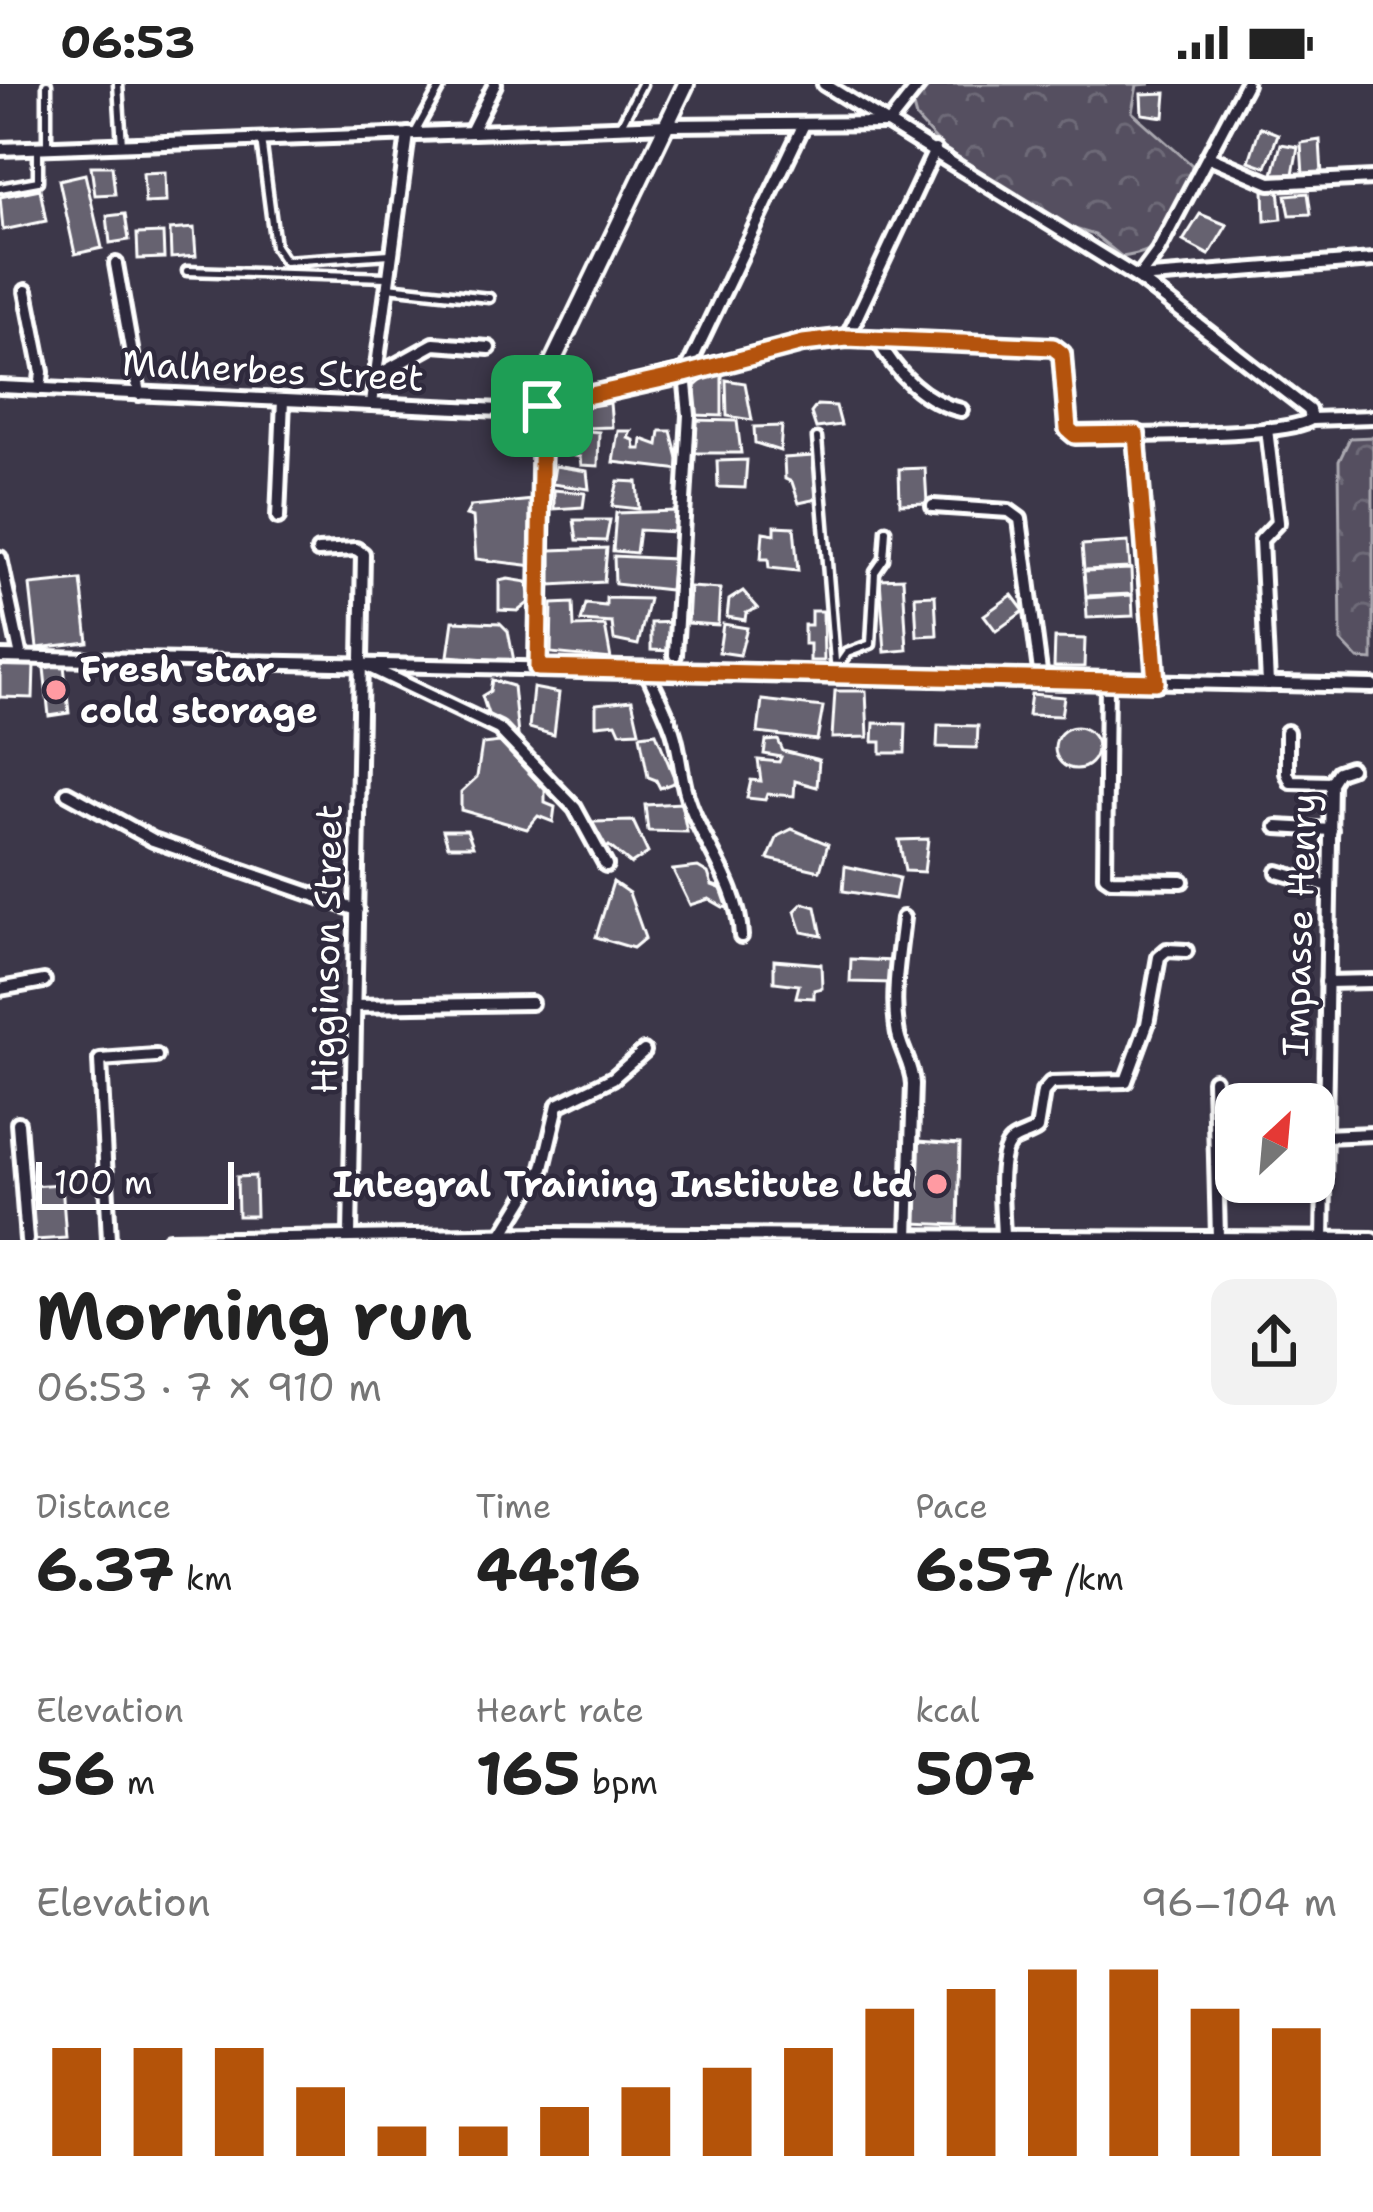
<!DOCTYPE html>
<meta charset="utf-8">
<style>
:root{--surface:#fff;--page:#f2f2f2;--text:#222;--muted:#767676;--accent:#b45309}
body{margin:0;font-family:"Shantell Sans",sans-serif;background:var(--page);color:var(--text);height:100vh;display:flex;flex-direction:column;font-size:45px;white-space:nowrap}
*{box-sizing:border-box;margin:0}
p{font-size:39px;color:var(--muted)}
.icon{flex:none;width:66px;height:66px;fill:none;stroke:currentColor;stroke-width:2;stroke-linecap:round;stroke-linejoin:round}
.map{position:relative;height:1156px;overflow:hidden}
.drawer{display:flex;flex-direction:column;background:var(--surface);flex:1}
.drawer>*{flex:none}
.needle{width:78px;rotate:26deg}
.tools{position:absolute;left:1215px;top:999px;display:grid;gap:24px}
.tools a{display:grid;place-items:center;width:120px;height:120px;border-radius:24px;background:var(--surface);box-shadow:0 3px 9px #0004;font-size:60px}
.scale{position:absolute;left:36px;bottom:30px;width:198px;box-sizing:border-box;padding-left:12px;border:6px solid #fff;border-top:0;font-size:33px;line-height:42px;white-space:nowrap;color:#fff;-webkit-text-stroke:9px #2f2a3d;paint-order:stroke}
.pin{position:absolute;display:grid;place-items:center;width:102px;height:102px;color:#fff;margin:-51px;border-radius:24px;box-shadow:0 6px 18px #0006}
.round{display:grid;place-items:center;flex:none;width:126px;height:126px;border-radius:24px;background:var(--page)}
.headline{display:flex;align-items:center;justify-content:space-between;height:204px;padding:0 36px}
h1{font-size:66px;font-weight:700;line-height:90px}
.figures{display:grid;grid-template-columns:repeat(3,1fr);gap:18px;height:204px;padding:12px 36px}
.figures div{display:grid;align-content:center}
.figures b{font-size:60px;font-weight:700}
.figures small{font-size:33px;font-weight:400}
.figures p{font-size:33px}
.chart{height:336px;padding:24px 36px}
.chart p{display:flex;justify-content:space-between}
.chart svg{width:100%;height:216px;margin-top:12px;stroke:var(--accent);stroke-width:6}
.status{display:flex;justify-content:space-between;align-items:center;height:84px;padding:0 60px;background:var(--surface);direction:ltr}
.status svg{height:33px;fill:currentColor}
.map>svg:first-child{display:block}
</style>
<div class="status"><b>06:53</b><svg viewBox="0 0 49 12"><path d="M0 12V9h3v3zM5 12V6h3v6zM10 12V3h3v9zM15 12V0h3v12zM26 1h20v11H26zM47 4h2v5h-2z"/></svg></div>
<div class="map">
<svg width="1373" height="1156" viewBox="0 0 1373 1156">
<defs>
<pattern id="forest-crowns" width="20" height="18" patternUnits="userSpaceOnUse" patternTransform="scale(3)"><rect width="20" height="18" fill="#555060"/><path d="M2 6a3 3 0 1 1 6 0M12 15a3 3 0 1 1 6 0" fill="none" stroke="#6e6a78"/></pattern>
</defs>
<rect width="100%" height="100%" fill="#3c3749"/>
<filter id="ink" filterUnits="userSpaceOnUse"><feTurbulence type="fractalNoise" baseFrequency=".00833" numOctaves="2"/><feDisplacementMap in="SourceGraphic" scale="24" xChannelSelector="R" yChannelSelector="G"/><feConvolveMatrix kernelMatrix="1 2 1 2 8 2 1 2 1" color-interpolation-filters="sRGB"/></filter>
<g filter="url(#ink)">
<g fill="url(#forest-crowns)" stroke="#aaa8b0" stroke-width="3">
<path d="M907,0H1150L1137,1L1132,28L1192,81C1189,102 1170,152 1152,164C1144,170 1132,171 1122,173L1095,151L1075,145L1054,146L953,75L916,34Z"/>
<path d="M1373,353V576L1358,575L1341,557L1339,377L1350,354Z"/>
</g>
<g fill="#666270" stroke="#fff" stroke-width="3">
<path d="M1166,9L1164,33L1142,30L1141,10Z"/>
<path d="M1260,43L1278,50L1266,83L1249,77Z"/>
<path d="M1320,56L1322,91H1303L1301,59Z"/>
<path d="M1281,60L1298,63L1293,90H1273Z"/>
<path d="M91,82H112L115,110L95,111Z"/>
<path d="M165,88L166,118L145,119L143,89Z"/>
<path d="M85,90L102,164L75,170L59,96Z"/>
<path d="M40,105L46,137L3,146L0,113Z"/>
<path d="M1279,105L1282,135L1265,137L1264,106Z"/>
<path d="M1308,109L1311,130L1290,131L1286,111Z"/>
<path d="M125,130L129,156L110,159L107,132Z"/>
<path d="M1200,130L1227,141L1209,171L1183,157Z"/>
<path d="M194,144L196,172L171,174L170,146Z"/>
<path d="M163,149L164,174L138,175L137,150Z"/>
<path d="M710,289L722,291V332L694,331L695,302Z"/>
<path d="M726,296L745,299L752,336L727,332Z"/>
<path d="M610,319L612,343L580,344L577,324Z"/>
<path d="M817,321L836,322L841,341L816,344L811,329Z"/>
<path d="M693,336L737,337L741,369H692Z"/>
<path d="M782,342L780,367L755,359L754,343Z"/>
<path d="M575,346L599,348L598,382L581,381L580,373L574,372Z"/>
<path d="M618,347H631L628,354L634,356L635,365H641L642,355L658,361L660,347H671L681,386L613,378Z"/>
<path d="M814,372L817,415L799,419L792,398L785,395L784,374Z"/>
<path d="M747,376L745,404L718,403L717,377Z"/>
<path d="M555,382L587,387L589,405L552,400Z"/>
<path d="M925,384L927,419L900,420L899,385Z"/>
<path d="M618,397L637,398L639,425L612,422Z"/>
<path d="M554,406L585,409L583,423L554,425Z"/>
<path d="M534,416V482L476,475L473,433L466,431L471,422Z"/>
<path d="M676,427L675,448L639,446L636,469L613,467L616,429Z"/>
<path d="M574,436H610L606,457L577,456Z"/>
<path d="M775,442L794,443L798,487L769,484L768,475H761L763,448L775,450Z"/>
<path d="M1128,458L1130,484L1084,486L1082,461Z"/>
<path d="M607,464L604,498L551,501V466Z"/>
<path d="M614,472L673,475L670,506L615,500Z"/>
<path d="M1131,485L1132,510L1086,512L1084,487Z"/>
<path d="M903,494L907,566L885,568L880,495Z"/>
<path d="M508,495L527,498L531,517L518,527L499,526V497Z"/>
<path d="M81,496L88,558L37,564L30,501Z"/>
<path d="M690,503L720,505L718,541L688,539Z"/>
<path d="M743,507L758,524L746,529L745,536L727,533L729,516Z"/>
<path d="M935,511L937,551L917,552L915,512Z"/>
<path d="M1012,511L1024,527L996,547L984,531Z"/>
<path d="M1132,511L1133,532L1087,534L1086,514Z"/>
<path d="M606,514L649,515L638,561L614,556L612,539L581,537L586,520L606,522Z"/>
<path d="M573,519L574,543L605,542L611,575L551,569L552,520Z"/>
<path d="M811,527H823L824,577H810V560H804V541H811Z"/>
<path d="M453,537L500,539L508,547L514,577L448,572Z"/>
<path d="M675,538L670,567L651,566V539Z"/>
<path d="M723,540L747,544L740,571L719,568Z"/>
<path d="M1055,554L1085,555L1084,583H1054Z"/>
<path d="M0,579L34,581L33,614L0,613Z"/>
<path d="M64,581L69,629L49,632L44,584Z"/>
<path d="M492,596L513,602L518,651L489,633L482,612L490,607Z"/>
<path d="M533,604L559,609L554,651L529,644Z"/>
<path d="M835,607H866L868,653L832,654Z"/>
<path d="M1031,610L1064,613L1061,632L1028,631Z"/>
<path d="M632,616L639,647L620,648L616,639L596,641V620Z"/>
<path d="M762,616L823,623L817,656L758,649Z"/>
<path d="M874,639L906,640L905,669H881V658H873Z"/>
<path d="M938,641L978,642L977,664L937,663Z"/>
<circle cx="1076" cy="664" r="21"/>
<path d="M656,649L676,698L660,704L656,696L648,693L640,651Z"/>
<path d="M778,656L783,667L819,676L817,703L795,697L794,712L767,710L765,716L747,714L751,696L761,697L758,676L779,678L781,673L764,670L766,657Z"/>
<path d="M500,658L545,706V719L555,723L553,738L538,732L527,745L461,726V708L477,693L482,660Z"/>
<path d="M681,719L687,748L648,747L645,721Z"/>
<path d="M633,737L648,769L631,780L609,762L605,766L592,738Z"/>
<path d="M792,745L828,760L820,787L768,775L778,752Z"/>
<path d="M443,746H467L473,762H448Z"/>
<path d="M928,755L924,788L905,787L899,756Z"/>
<path d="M845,782L899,794L895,815L843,807Z"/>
<path d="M698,783L708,789L712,801L728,807L738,825L723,823L709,815L690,821L673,786Z"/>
<path d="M613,798L629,809L645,854L633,864L596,853Z"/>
<path d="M803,819L816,823L822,852L802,848L795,827Z"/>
<path d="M851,875L893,877L895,899L850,898Z"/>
<path d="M774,876L821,880L822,904L814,906V914L796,913L799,901L774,898Z"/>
<path d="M918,1057L960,1060L958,1141L913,1139Z"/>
<path d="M255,1092L256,1132H238L237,1093Z"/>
<path d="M62,1100L66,1154L35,1156L31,1102Z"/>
</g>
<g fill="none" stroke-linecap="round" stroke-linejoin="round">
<g stroke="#fff" stroke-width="15">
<g id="service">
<path d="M118,0L122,61"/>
<path d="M620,43L642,0"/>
<path d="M416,47L442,0"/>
<path d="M261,55L275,162L285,177L390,170"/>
<path d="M47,62V0"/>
<path d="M0,104L38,97V64"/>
<path d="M187,187L387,193"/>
<path d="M388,203L489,214"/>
<path d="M817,354L836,590"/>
<path d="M838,582L847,569L871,560L875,488L884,475L886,446"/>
</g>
</g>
<g stroke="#fff" stroke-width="20">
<g id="minor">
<path d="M824,0L1138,194L1309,326L1311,335"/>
<path d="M471,48L495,0"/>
<path d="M0,65L668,41L889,39L920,0"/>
<path d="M1209,73L1270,99L1373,94"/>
<path d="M116,180L139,310"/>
<path d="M1138,194L1373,176"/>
<path d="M1138,194L1158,167L1246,0"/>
<path d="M26,207L42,288L40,305"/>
<path d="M847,254L935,66"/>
<path d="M878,256C895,288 924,318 961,326"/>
<path d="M376,292L434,260L489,264"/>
<path d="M0,303L523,327L803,259L847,254L1053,263L1062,270L1068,345L1075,351C1114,351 1288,353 1311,335L1373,333"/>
<path d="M372,320L408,50"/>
<path d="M1267,345L1278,438L1261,456L1268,600"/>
<path d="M1135,350L1156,598"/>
<path d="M933,422L1009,427L1020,435L1041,595"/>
<path d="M278,433L283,316"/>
<path d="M318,467L356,465L363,470L350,1151"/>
<path d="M0,474L21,573"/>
<path d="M675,571L689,331L685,290L803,42"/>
<path d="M0,573L1373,602"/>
<path d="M365,581L499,645L575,724L606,781"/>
<path d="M646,586C655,606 666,626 673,647C681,671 680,697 690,721C707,766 739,803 741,852"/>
<path d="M1107,596L1105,792L1111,796L1182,797"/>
<path d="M1287,648V689L1291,698L1331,699"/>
<path d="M67,709L153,756L357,826"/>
<path d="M1277,743L1331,746"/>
<path d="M1278,788L1329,803"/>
<path d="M903,834C899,870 892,908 897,944C899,964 912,979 913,1000L908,1152"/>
<path d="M1327,898L1373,897"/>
<path d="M0,905L44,897"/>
<path d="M354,922L531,919"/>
<path d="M1214,996L1218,1153"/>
<path d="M18,1039L27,1156"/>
<path d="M1323,1052L1373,1050"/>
<path d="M502,1151L543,1084L558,1021L613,994L644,967"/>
<path d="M1003,1155C1003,1133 995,1071 1011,1058C1018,1052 1029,1051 1037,1045L1043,1008L1051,999L1126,997L1147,940L1159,873L1167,866L1186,867"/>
<path d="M109,1156L100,976L156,972"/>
<path d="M169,1156L544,1150L1373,1155"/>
<path d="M1323,1156L1331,699L1338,688L1350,684"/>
</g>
</g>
<g stroke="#fff" stroke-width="22">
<path id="tertiary" d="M538,584L544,296L686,0"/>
</g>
<use href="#service" stroke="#2f2a3d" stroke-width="6"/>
<use href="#minor" stroke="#2f2a3d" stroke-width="10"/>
<use href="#tertiary" stroke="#2f2a3d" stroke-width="14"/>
</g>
</g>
<g fill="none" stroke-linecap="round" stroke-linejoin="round" filter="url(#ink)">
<g stroke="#fff" stroke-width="24">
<path id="route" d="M847,254L1053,263L1062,270L1068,345L1075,351L1136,350L1156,598L538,584L542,322L685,290L803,259Z"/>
</g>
<use href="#route" stroke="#b45309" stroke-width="15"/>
</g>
<g fill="#ff9aa2" stroke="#2f2a3d" stroke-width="4.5">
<circle cx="56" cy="606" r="12"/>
<circle cx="937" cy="1100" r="12"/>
</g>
<g text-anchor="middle" stroke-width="9" stroke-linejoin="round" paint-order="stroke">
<g font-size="36" fill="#fff" stroke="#2f2a3d">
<text transform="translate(273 286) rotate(3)" y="13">Malherbes Street</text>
<text transform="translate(1299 841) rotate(-88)" y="13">Impasse Henry</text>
<text transform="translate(326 865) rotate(-89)" y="13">Higginson Street</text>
</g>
<g font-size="36" font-weight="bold" fill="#fff" stroke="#2f2a3d" text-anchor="start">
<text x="80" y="598">Fresh star<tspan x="80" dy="41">cold storage</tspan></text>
<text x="913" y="1113" text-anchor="end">Integral Training Institute Ltd</text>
</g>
</g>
</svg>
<div class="tools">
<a><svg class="needle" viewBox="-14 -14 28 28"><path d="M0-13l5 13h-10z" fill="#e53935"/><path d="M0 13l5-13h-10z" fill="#767676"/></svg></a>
</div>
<div class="scale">100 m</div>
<div class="pin" style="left:542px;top:322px;background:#1e9e55"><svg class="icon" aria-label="arrive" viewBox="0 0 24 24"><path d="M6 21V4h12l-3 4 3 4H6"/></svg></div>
</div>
<section class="drawer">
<div class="headline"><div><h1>Morning run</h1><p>06:53 · 7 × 910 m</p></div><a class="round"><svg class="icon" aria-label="share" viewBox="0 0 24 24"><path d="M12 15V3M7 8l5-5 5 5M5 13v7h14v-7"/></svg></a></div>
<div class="figures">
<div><p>Distance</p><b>6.37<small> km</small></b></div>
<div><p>Time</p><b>44:16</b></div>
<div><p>Pace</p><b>6:57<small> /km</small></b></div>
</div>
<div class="figures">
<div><p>Elevation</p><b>56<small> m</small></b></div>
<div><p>Heart rate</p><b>165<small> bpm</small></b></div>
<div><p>kcal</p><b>507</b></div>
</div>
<div class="chart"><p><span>Elevation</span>96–104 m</p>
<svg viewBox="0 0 160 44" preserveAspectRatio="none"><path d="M5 44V22M15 44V22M25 44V22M35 44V30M45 44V38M55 44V38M65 44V34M75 44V30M85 44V26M95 44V22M105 44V14M115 44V10M125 44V6M135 44V6M145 44V14M155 44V18"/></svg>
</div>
</section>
